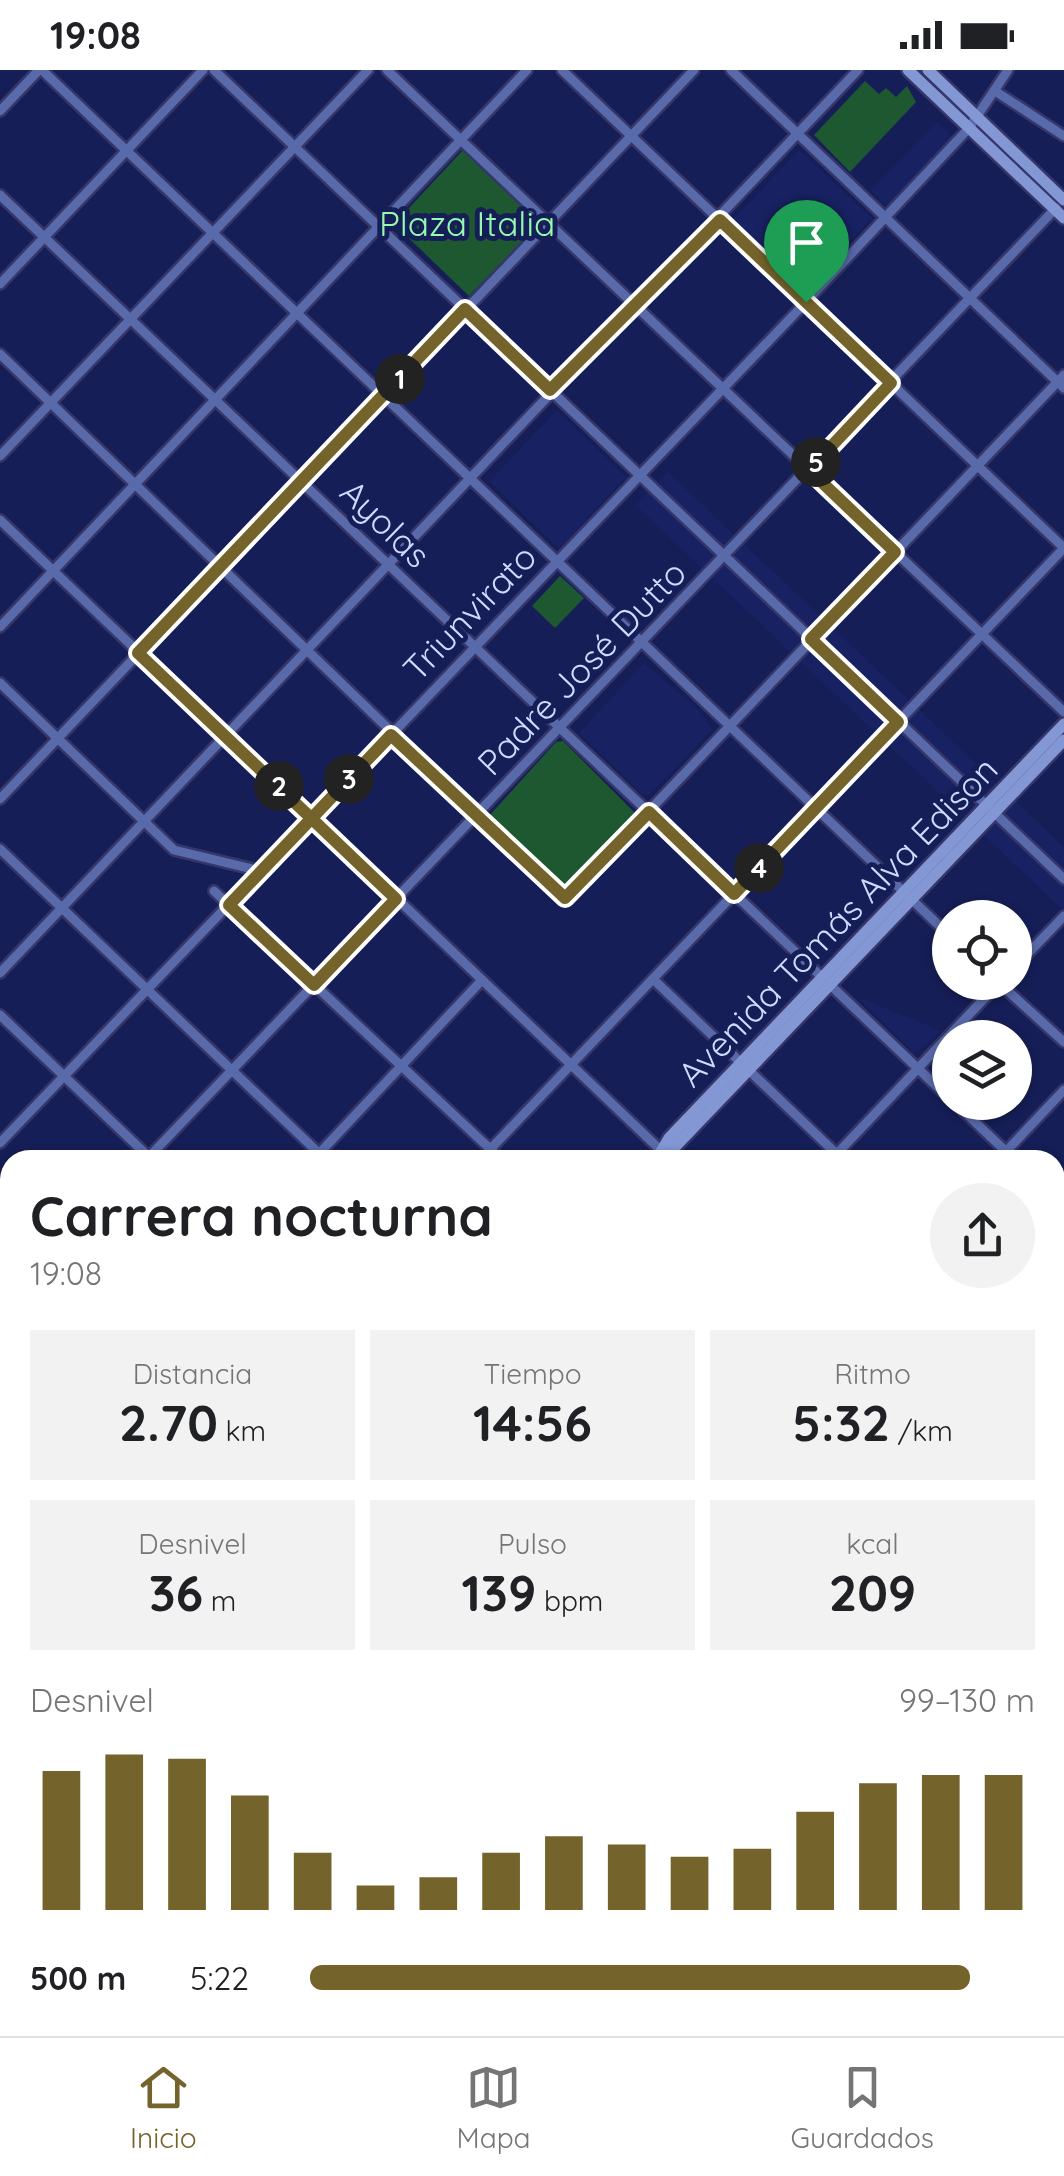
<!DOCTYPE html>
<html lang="es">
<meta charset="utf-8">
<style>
:root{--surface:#fff;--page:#f2f2f2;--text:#202124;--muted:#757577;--line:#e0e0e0;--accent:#74632b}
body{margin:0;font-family:Quicksand,sans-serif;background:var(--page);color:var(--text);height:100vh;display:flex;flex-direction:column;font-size:38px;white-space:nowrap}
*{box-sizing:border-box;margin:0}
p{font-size:32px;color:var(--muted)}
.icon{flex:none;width:55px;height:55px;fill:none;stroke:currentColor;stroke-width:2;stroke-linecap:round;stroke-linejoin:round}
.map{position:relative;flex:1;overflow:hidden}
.details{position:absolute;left:0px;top:1080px;width:1065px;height:888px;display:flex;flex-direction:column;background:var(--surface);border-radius:30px 30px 0 0;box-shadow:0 2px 8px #0004}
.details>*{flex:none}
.controls{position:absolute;left:932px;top:830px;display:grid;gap:20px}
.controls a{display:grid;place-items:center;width:100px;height:100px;border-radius:50%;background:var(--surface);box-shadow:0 2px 8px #0004;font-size:50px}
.pin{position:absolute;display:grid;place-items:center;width:85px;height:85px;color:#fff;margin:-102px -42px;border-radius:50% 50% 50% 0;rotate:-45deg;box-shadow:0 0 10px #0007}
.pin .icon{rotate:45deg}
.km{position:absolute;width:50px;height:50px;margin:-25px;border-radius:50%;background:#222;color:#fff;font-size:28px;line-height:50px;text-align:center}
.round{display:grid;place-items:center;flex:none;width:105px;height:105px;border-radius:52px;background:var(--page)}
.head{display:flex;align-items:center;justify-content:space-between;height:170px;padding:0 30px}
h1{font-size:55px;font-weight:800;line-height:75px}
.stats{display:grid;grid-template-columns:repeat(3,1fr);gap:15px;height:170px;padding:10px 30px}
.stats div{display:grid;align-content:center;border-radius:0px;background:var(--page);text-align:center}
.stats b{font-size:50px;font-weight:800}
.stats small{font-size:28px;font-weight:400}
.stats p{font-size:28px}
.chart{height:280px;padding:20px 30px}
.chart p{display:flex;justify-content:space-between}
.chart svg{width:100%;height:180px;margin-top:10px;stroke:var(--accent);stroke-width:6}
ul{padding:0 30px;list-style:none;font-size:32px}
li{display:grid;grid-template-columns:160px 120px 1fr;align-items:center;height:75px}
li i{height:25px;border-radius:12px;background:var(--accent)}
.status{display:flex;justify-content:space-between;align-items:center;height:70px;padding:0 50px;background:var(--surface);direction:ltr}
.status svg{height:28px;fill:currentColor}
.tabs{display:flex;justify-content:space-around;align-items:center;height:140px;border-top:2px solid var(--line);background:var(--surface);font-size:28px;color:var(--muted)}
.tabs a{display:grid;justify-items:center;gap:5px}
.tabs .current{color:var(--accent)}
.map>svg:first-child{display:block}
</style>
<div class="status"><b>19:08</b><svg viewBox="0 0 49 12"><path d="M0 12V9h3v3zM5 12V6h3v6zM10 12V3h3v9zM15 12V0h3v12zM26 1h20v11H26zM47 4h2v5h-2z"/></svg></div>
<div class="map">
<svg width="1064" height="1966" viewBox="0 0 1064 1966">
<rect width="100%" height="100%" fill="#151e56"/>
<g fill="#182262">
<path d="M937,52L952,67L886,136L871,120Z"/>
<path d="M799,80L872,148L802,222L729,154Z"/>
<path d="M557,340L626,407L559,479L489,411Z"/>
<path d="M668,402L1064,777V841L635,435Z"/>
<path d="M644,593L695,637L713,659L649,725H643L579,663Z"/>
<path d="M857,927L942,961L915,983Z"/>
<path d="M1055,1305L1064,1314V1451L1055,1442Z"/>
<path d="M1055,1471L1064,1479V1692L1055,1684Z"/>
<path d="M1055,1776L1064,1778V1948L1055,1939Z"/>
</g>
<g fill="#1e5831">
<path d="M865,11L879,24L886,18L896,27L907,16L916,32L850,102L814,65Z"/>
<path d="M463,80L540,153L469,226L394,154Z"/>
<path d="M560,506L584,528L555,558L532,536Z"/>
<path d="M563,671L636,744L566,816L559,815L489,746L556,672Z"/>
<path d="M1055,1955L1064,1966H943L934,1958Z"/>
<path d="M549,1958H823L814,1966H558Z"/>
</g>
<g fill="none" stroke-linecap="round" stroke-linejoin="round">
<g stroke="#353669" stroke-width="14">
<g id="minor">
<path d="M42,0L950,866"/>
<path d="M214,0L1064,809"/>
<path d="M387,0L1064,642"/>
<path d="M562,0L1064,478"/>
<path d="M731,0L1064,318"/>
<path d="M995,21L1064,66"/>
<path d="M0,41L39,0"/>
<path d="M0,125L950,1029"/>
<path d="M0,214L203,0"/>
<path d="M0,284L565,829L1064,305"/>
<path d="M0,386L368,0"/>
<path d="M0,450L671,1090"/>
<path d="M0,557L527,0"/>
<path d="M0,613L174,780L261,801"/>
<path d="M0,729L694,0"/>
<path d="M0,779L326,1090"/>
<path d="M214,821L502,1090"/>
<path d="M1015,897L1064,846"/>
<path d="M0,903L858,0"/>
<path d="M653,909L843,1090"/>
<path d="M998,912L1064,972"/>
<path d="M0,945L150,1088"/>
<path d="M954,1032L1015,1090"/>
<path d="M0,1073L806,232L969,58L1008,0"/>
<path d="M146,1090L1056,138"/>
<path d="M313,1090L482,910"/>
<path d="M480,1090L1064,478"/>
<path d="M831,1090L1000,912"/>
<path d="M998,1090L1064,1020"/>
<path d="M0,1113L10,1122"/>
<path d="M1055,1129L1064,1137"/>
<path d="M1055,1202L1064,1193"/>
<path d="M0,1244L10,1233"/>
<path d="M0,1275L10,1284"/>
<path d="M1055,1290L1064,1299"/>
<path d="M0,1383L10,1378"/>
<path d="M0,1409L10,1415"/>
<path d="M1055,1456L1064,1465"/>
<path d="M0,1489L10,1484"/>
<path d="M0,1591L10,1581"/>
<path d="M0,1602L10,1612"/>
<path d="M0,1932L10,1942"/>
<path d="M26,1958L35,1966"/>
<path d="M203,1958L212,1966"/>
<path d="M376,1958L385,1966"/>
<path d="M543,1958L552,1966"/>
<path d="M889,1958L897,1966"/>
<path d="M0,1961L10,1950"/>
<path d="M165,1966L173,1958"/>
<path d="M327,1966L335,1958"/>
<path d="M490,1966L498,1958"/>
<path d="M822,1966L829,1958"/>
</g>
</g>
<g stroke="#353669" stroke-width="16">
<g id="major">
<path d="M908,0L1064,148"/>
<path d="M928,0L1064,130"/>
<path d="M663,1082L676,1076L1064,670"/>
<path d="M656,1090L669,1068L1064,654"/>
<path d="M0,1775L10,1764"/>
</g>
</g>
<use href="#minor" stroke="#586aaa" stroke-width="9"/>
<use href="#major" stroke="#8497d5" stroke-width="11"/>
</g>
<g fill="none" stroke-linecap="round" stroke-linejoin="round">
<g stroke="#fff" stroke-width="20">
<path id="route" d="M806,232L720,150L550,320L465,239L138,583L396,829L314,915L229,835C283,778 337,722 391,665L565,828L649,742L734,824L898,652L811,569L895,482L809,400L891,313L806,232"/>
</g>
<use href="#route" stroke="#74632b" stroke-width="12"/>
</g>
<g text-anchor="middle" stroke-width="10" stroke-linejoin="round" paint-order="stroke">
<g font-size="35" fill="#95f9ae" stroke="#151e56">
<text x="467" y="166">Plaza Italia</text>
</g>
<g font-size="35" fill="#cedbff" stroke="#151e56">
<text transform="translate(385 454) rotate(44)" y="12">Ayolas</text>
<text transform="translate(470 543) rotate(-46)" y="12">Triunvirato</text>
<text transform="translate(582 598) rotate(-46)" y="12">Padre José Dutto</text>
<text transform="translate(838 852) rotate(-46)" y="12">Avenida Tomás Alva Edison</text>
</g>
</g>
</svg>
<div class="controls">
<a><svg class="icon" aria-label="locate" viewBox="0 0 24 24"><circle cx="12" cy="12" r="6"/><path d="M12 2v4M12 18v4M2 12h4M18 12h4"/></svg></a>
<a><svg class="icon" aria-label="layers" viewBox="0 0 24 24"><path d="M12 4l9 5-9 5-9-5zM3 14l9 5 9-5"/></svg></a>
</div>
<div class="pin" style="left:806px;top:232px;background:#1e9e55"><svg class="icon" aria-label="arrive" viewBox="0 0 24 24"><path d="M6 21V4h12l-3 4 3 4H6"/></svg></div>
<b class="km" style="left:400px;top:309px">1</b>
<b class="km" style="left:279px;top:716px">2</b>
<b class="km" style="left:349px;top:709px">3</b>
<b class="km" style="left:759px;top:798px">4</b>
<b class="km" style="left:816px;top:392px">5</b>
<section class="details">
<div class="head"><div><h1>Carrera nocturna</h1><p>19:08</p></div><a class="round"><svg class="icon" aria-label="share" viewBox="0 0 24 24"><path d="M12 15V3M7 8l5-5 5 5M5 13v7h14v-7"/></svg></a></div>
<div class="stats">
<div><p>Distancia</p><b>2.70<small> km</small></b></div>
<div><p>Tiempo</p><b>14:56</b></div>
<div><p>Ritmo</p><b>5:32<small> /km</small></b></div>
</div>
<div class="stats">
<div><p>Desnivel</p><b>36<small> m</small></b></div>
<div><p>Pulso</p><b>139<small> bpm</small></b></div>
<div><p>kcal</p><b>209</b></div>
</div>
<div class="chart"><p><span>Desnivel</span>99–130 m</p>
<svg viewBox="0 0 160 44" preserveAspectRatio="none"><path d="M5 44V10M15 44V6M25 44V7M35 44V16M45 44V30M55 44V38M65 44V36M75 44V30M85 44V26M95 44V28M105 44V31M115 44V29M125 44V20M135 44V13M145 44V11M155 44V11"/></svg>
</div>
<ul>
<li><b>500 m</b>5:22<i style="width:91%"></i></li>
</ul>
</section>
</div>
<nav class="tabs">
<a class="current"><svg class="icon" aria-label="home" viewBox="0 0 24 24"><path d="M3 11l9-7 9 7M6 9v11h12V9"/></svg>Inicio</a>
<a><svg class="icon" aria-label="map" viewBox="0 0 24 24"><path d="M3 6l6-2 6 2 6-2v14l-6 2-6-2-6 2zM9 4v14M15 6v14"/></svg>Mapa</a>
<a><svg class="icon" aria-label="saved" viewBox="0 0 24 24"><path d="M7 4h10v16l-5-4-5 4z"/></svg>Guardados</a>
</nav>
